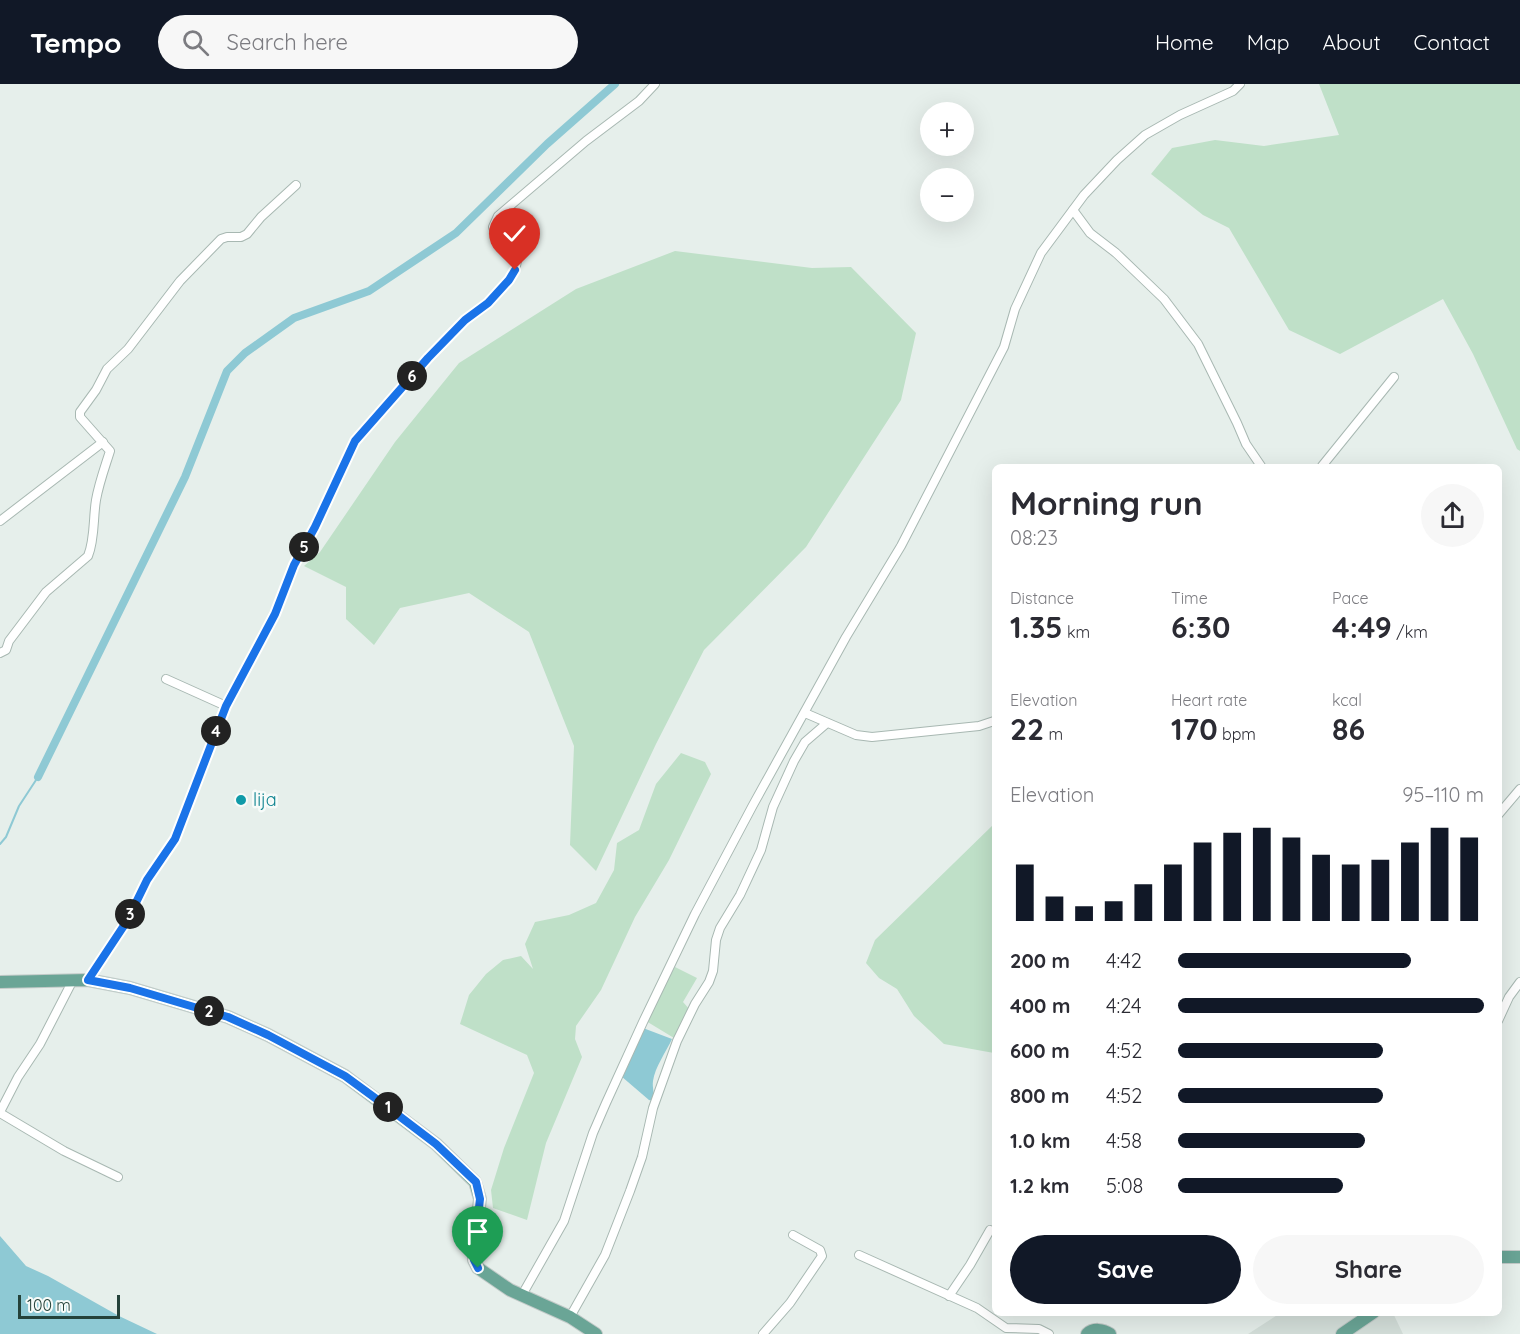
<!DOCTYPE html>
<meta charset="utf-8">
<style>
:root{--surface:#fff;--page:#f7f7f7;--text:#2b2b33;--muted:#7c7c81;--accent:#111827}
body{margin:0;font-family:Quicksand,sans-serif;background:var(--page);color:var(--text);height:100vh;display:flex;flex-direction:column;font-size:22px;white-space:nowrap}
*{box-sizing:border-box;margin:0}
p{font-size:20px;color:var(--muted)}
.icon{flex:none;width:33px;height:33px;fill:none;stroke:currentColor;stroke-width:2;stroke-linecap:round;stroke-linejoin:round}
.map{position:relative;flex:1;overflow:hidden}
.sheet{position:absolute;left:992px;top:380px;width:510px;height:852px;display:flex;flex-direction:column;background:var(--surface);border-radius:9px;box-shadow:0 6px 24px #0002}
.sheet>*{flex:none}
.controls{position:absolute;left:920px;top:18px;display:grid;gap:12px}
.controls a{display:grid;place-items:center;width:54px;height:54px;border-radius:50%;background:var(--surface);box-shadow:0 6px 24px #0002;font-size:30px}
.scale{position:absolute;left:18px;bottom:15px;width:102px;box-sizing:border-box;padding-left:6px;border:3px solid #24423a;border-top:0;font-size:16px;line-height:21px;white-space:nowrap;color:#24423a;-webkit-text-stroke:4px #f7fbf9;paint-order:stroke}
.pin{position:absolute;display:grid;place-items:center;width:51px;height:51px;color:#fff;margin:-62px -26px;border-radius:50% 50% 50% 0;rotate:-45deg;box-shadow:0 0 6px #0007}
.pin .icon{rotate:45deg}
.km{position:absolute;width:30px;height:30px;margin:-15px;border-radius:50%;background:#222;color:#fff;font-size:16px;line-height:30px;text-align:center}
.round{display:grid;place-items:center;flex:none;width:63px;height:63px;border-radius:32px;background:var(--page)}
.headline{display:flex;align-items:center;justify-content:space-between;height:102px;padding:0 18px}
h1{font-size:33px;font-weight:700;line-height:45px}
.metrics{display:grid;grid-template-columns:repeat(3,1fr);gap:9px;height:102px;padding:6px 18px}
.metrics div{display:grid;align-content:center}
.metrics b{font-size:30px;font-weight:700}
.metrics small{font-size:16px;font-weight:400}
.metrics p{font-size:16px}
.chart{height:168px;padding:12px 18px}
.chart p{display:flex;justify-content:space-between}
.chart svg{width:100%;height:108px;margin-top:6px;stroke:var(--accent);stroke-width:6}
.cta{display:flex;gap:12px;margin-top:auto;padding:12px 18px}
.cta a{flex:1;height:69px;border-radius:36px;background:var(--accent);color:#fff;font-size:24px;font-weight:700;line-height:69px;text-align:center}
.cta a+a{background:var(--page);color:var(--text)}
ul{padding:0 18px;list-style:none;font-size:20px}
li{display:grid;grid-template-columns:96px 72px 1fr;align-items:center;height:45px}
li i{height:15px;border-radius:8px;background:var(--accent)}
header{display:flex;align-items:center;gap:36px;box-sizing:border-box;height:84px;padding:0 30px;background:var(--accent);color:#fff}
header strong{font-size:28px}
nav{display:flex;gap:33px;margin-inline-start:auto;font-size:21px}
.search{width:420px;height:54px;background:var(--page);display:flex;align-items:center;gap:15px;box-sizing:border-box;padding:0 21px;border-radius:33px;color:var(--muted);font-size:22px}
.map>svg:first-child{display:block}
</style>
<header>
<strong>Tempo</strong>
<div class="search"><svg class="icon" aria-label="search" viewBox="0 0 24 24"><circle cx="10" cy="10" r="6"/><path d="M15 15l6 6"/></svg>Search here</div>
<nav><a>Home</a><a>Map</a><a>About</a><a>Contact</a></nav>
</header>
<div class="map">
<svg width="1520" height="1250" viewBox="0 0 1520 1250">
<rect width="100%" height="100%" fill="#e6efeb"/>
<path fill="#d4dfda" d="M1282,1228L1393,1229L1403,1250H1248Z"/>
<g fill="#bfe0c8">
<path d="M1319,0H1520V367L1517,365L1473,270L1443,215L1340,270L1289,246L1229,144L1203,131L1151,90L1172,64L1215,56L1264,62L1339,51Z"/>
<path d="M675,167L812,184L851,183L916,249L901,316L806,463L704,566L656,660L596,787L570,761L574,662L529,548L469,509L400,524L374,561L346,535V503L304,482L320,468L395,358L459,279L576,205Z"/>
<path d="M681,669L705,678L711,690L669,776L635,833L601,906L576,942L575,955L582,973L546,1059L527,1136L493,1124L491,1106L504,1064L534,989L527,971L460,940L469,911L486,890L503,876L521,872L533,885L525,860L535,838L569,831L596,819L614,786L617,759L639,746L656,700Z"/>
<path d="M994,740V969L944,960L914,932L897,905L879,894L866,879L875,856Z"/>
<path d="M675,883L697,894L683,918L690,926L674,954L646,937Z"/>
</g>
<g fill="#8ec9d4">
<path d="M643,944L672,955C666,968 655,983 653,997C652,1004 655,1009 653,1017L649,1016L621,992Z"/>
<path d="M0,1152L26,1182L48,1192L119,1232L157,1250H0Z"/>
</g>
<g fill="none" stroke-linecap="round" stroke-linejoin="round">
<path stroke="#8ec9d4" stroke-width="2" d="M0,760L6,753L19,722L38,693"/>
<path stroke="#8ec9d4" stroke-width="8" d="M38,693L185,393L227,287L245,269L294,234L369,207L456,149L547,60L615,0"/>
<g stroke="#a8b8b2" stroke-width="10">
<g id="street">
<path d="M1073,126L1090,149L1116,169L1164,215L1198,260L1237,339L1246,360L1261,382"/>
<path d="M1322,382L1394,293"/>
<path d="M0,437L103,358"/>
<path d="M0,569L6,566L9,557L46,508L88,472C95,455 93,434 96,416C99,399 105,383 110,367L80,333V328L96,306L107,285L128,265L180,197L221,155L227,153H241L247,150L261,133L296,101"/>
<path d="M166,595L226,622"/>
<path d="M805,629L856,651L872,653L979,642L994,637"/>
<path d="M1498,731L1520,705"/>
<path d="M88,896L127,837L147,796L175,755L226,622L275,530L294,481L315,443L355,357L428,274L465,236L488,219L509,196L515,186L518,173L516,167L495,149L493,143L498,132L586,57L639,17L655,0"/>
<path d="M1498,937L1509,913L1520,898"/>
<path d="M0,1028L18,993L40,960L73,896"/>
<path d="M0,1029L64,1067L118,1093"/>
<path d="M859,1171L977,1224L1006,1244L1039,1245L1049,1250"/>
<path d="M522,1211L564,1137L593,1049L606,1019L643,938L695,830L753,721L846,553L901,462L1004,263L1015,225L1041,169L1084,111L1117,76L1145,51L1180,31L1233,7L1240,0"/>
<path d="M949,1212L970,1181L990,1146"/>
<path d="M570,1233L605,1171L630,1107L642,1073L653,1024L677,957L695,920L709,898L713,887L716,856L720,844L740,811L761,766L773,723L794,677L805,658L827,639"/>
<path d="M763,1250L790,1219L822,1172L820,1166L793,1151"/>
</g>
</g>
<g stroke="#c2cac8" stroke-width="14">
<g id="primary">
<path d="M0,898L88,896L130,904L228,933L268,951L345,992L436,1060L475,1098L480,1115L474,1166V1176L478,1184L510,1206L570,1233L596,1250"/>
<path d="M1498,1173H1520"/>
<path d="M1087,1250C1093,1244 1103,1245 1110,1250"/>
<path d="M1342,1250L1374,1228"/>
</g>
</g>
<use href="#street" stroke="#fff" stroke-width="8"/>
<use href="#primary" stroke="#6aa596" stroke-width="12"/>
</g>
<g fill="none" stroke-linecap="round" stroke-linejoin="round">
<g stroke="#fff" stroke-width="12">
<path id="route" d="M478,1184L474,1176V1166L480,1115L476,1098L436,1060L386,1022L345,992L268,951L228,933L130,904L88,896L127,837L147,796L175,755L226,622L275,530L294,481L315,443L355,357L428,274L465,236L488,219L509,196L515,186"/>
</g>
<use href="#route" stroke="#1a73e8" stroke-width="8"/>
</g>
<circle fill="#0f9aa8" stroke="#f7fbf9" stroke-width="2" cx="241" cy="716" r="6"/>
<g text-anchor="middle" stroke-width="5" stroke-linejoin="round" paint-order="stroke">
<g font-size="18" fill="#0d838f" stroke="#f7fbf9" text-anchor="start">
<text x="253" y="722">lija</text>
</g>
</g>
</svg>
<div class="controls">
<a>+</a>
<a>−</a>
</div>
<div class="scale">100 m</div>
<div class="pin" style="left:478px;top:1184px;background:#1e9e55"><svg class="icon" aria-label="arrive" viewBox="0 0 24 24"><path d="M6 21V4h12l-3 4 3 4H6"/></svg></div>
<div class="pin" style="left:515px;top:186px;background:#d93025"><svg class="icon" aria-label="check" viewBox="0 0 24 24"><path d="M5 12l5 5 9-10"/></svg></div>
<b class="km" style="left:388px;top:1023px">1</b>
<b class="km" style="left:209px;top:927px">2</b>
<b class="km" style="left:130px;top:830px">3</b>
<b class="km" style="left:216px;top:647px">4</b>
<b class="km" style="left:304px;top:463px">5</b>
<b class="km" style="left:412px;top:292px">6</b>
<section class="sheet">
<div class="headline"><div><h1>Morning run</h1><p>08:23</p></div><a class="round"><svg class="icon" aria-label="share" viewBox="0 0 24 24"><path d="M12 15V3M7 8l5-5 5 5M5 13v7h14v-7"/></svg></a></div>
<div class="metrics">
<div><p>Distance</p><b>1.35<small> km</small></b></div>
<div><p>Time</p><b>6:30</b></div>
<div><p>Pace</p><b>4:49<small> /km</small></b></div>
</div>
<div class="metrics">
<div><p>Elevation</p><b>22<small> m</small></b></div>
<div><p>Heart rate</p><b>170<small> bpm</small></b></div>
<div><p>kcal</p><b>86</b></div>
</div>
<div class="chart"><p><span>Elevation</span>95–110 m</p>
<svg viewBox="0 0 160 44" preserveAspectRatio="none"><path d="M5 44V21M15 44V34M25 44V38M35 44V36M45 44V29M55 44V21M65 44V12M75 44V8M85 44V6M95 44V10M105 44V17M115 44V21M125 44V19M135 44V12M145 44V6M155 44V10"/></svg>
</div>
<ul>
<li><b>200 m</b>4:42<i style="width:76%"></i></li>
<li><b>400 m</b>4:24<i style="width:100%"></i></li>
<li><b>600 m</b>4:52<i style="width:67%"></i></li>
<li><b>800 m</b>4:52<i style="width:67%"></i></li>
<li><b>1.0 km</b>4:58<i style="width:61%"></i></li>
<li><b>1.2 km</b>5:08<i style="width:54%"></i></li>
</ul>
<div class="cta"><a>Save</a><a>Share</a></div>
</section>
</div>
